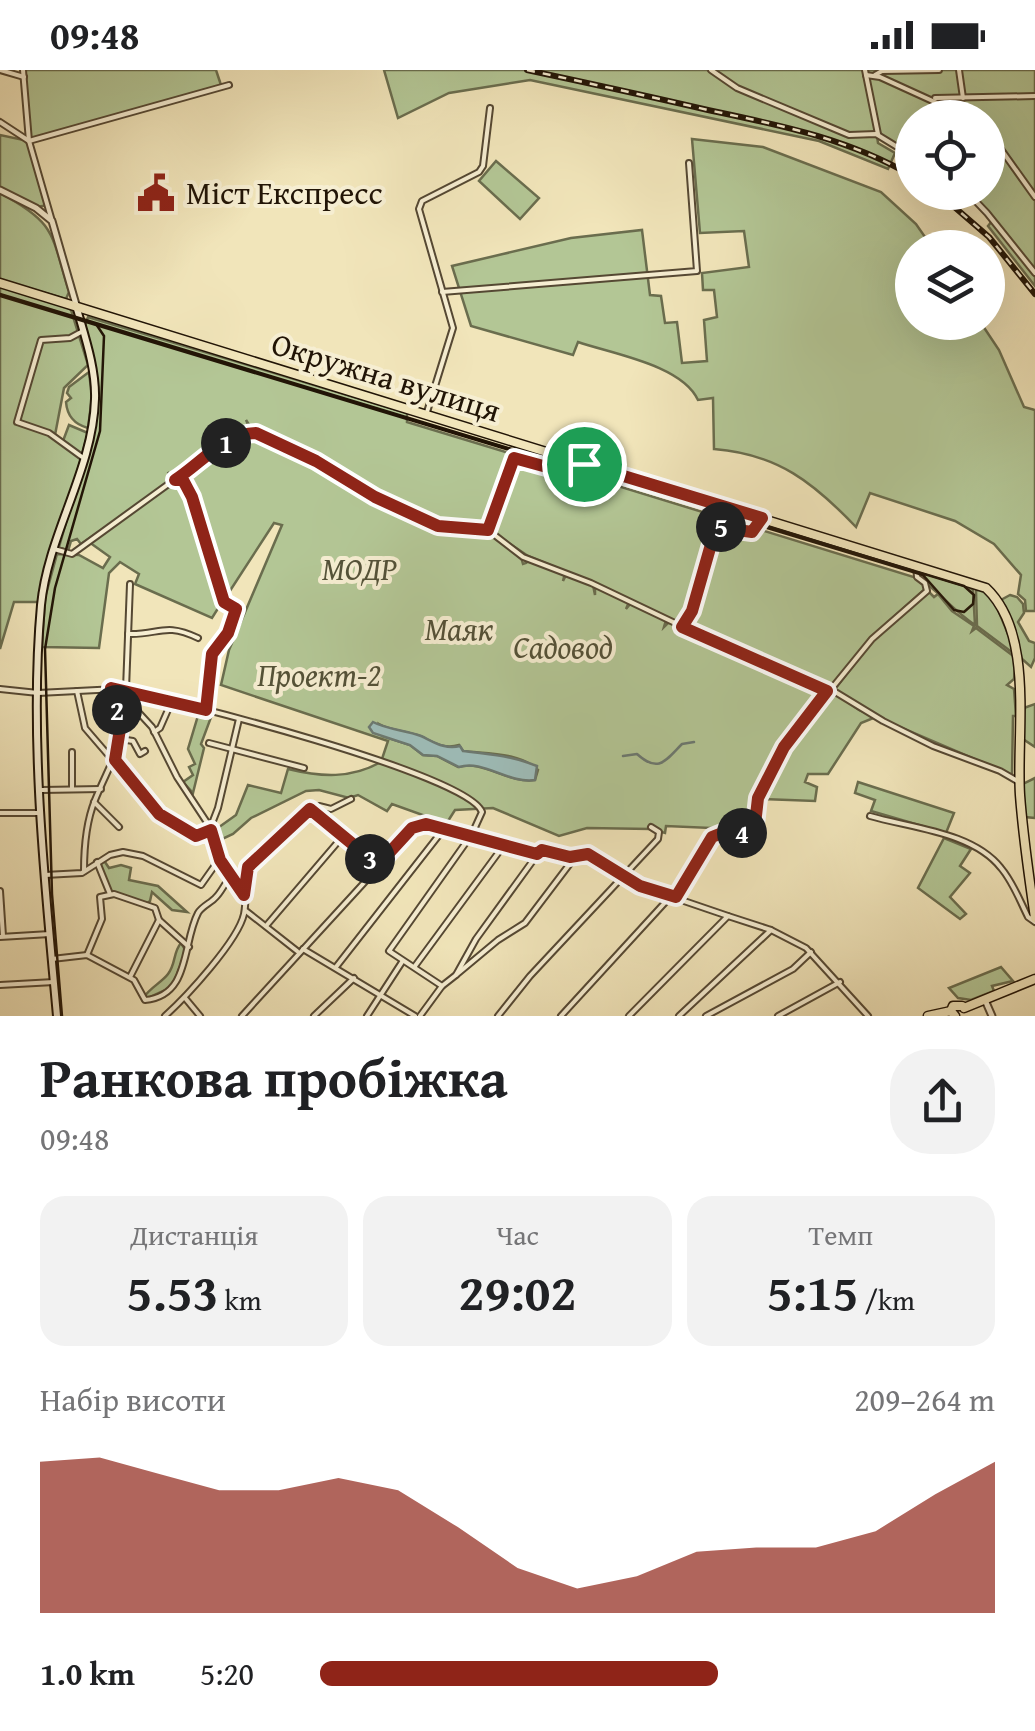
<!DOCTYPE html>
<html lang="uk">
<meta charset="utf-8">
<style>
:root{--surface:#fff;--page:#f2f2f2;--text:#202124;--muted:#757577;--accent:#8f2418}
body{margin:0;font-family:"Gentium Book Plus",serif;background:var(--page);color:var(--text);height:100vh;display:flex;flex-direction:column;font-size:38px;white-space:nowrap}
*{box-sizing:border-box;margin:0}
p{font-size:32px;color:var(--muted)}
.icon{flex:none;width:55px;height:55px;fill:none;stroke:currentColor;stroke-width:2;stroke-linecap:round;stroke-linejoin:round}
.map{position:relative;height:946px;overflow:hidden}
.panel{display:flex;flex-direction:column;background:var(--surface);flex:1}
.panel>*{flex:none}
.fabs{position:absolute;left:895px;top:30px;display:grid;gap:20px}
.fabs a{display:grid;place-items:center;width:110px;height:110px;border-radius:50%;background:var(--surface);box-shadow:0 10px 40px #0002;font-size:50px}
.pin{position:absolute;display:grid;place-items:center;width:85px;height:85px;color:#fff;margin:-42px;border:5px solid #fff;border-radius:50%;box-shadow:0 2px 10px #0007}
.km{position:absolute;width:50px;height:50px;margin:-25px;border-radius:50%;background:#222;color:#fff;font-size:28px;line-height:50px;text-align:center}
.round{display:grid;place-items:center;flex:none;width:105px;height:105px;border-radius:40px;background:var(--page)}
.headline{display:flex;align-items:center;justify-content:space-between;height:170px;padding:0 40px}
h1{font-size:55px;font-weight:700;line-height:75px}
.stats{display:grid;grid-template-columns:repeat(3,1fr);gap:15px;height:170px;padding:10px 40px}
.stats div{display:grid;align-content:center;border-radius:25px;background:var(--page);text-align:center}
.stats b{font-size:50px;font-weight:700}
.stats small{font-size:28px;font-weight:400}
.stats p{font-size:28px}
.chart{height:280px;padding:20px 40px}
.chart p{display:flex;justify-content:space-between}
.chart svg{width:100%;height:180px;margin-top:10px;fill:var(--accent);opacity:.7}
ul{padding:0 40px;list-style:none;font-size:32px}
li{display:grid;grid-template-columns:160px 120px 1fr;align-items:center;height:75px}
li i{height:25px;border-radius:12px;background:var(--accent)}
.status{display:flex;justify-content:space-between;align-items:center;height:70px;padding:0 50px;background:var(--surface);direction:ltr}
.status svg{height:28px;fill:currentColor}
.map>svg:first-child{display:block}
</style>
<div class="status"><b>09:48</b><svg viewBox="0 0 49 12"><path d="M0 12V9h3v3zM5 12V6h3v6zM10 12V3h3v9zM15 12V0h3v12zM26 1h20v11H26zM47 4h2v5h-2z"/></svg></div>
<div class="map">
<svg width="1035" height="946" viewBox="0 0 1035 946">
<rect width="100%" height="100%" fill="#f1e5ba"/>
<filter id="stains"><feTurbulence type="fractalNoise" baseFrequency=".002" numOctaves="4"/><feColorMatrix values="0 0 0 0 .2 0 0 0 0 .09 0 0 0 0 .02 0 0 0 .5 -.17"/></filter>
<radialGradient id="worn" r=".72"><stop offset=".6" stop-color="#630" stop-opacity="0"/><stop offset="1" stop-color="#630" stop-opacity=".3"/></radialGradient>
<g fill="#b3c695" stroke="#6a6d4e" stroke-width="2.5" fill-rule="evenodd">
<path d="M23,0H216L222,18L30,71L48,135L37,137L0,117V65L28,71Z"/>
<path d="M384,0H1035V216L988,156L992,151L965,123L988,122V48H912V88L877,66L878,73L895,83L888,99L819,71L530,10L449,23L398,48Z"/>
<path d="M692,69L763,77L881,122L916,154L932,177L912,178V252L981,253L999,280L1024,337L1035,340V541H1026L1025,530L1018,524L1021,505L994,474L955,451L870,423L856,457C814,413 778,384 714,379L713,328L698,330C682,295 613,284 578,272L573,285L471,256L452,196L571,168L642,160L650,225L661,226L665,253L677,252L682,293L707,291L704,250L717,247L714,220H703L702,203L749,197L744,161L700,163Z"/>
<path d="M496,91L539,128L520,149L479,111Z"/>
<path d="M0,123C57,153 51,164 69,222L66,229L0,210Z"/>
<path d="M0,215L63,235L71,240L88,295L64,318L55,365L63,371L69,355L88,363L41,532H14L0,579Z"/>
<path d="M88,247L407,343V352L509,383L487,456L439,455L375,425L253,361L246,350L251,361L238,364L174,410L168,402L171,412L81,474L77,469L71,471L68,481L59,477L93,359L98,328L85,255Z"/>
<path d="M89,302L92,327L88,358C73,354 67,345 66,332L71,328L67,323L69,317Z"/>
<path d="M256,364L315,392L326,401L374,428L438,457L483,458L521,487L523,494L526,493L525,489L565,503L563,511L567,503L593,515L595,525V516L629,532L626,539L631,533L666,550L664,557L669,552L705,569L703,574L709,571L824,622L783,676L757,728H761L785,678L828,622L832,621L859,640L876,647L861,653L828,704H808L805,712L817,717L815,731L761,729L757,760L666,756L665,763L651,759L587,758L559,766L493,738L455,740L448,751L442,752L392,734L387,741L358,725L349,728L319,720L306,721L251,748L233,764L218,771L215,760L236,745L248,715L281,723L288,699C321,707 351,709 381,692L388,671L221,615L229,580L282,455L274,453L224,530L193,427L181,408C206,390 225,368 256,364ZM379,654C392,661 407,661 420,666C433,672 444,680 459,675L463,681C487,684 519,682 538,700L535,710C508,714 483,689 458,697L437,686L423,685L410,675L382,666Z"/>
<path d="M514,384L917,508L926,518L870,568L831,618L827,619L739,582L594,513L528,486L491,461Z"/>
<path d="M176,411H181L190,428L222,532L212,548L135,514L139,504L120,492L109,503L99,578L42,577L45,528L57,484L79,485L103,498L110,487L89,472Z"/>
<path d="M916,497L963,512L973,520L975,555C954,541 938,521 917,506Z"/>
<path d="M982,518L994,530L1017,586L977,556L976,521Z"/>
<path d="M928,521L934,527L938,524L952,541L974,556L972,561L976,558L1016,588L1014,609L1007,615L1014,619L1016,646H1013L1012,705L881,649L839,625L835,619L873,570Z"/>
<path d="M1010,525L1017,527L1023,534L1024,543L1018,552L1029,571L1035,573V588L1031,597L1021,588L999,531Z"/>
<path d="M1035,634V677L1023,669L1024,638Z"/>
<path d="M200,639L213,642L201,674L204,678L193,723L183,712L193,705L189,697L195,694L188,679Z"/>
<path d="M1035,708V748L1025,747L1023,714Z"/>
<path d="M858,712L954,743L946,763L871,741L875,730L855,723Z"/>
<path d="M944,768L971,779L960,796L970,803L950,827L966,844L960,849L918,818Z"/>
<path d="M103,789L109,798L121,795L131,798L129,810L158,816L187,842L172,840L152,822L150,831L145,835L110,824L97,792Z"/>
<path d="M181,873L186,881L172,917L146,929L144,927C150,918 162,912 168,904C176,894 173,882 181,873Z"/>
<path d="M1001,897L1013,911L992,916L994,921L971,930L958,928L949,918Z"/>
</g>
<path fill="#9ebdb9" stroke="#6c7971" stroke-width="2.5" d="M373,652C388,660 406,660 421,666C434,672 445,680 460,676L463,681C489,684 512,686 537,696L535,710C508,714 483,689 459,697L437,686L423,685L410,675L373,663L369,657Z"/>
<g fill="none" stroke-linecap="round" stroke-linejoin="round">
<path stroke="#6c7971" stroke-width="2.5" d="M623,686L637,684C659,704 666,690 682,674L694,672"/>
<g stroke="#554833" stroke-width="8">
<g id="minor">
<path d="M0,0L24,7"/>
<path d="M23,0L29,71L52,151"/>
<path d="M711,0L737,18L849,65L876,64L912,86"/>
<path d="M865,0L878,64"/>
<path d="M959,0L963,28"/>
<path d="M866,5L880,7L970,48"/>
<path d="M875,5L882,1L939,0"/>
<path d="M935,28L1035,26"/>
<path d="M0,52L29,71L229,15"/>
<path d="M988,61L1035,127"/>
<path d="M967,122L987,143L1035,203"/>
<path d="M442,222L697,201L689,93"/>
<path d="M427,342L453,258L419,139L422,131L479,102L483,96L490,38"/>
<path d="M82,387L49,363L17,352L41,270L70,268L83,261"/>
<path d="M181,409L192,427L223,532L236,539L228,563L212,584L206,640"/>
<path d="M488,460L512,388L576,405L581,404L583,396"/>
<path d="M54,479L72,484L225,373L245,364L257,363L316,391L375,427L443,458L477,456L488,460L523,487L591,513L738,583L827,621"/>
<path d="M682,557L692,541L717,457L752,462L762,448"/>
<path d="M128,564C160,565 164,552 198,568"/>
<path d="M0,619L38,623L117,619L152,657L177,707L210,757L220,790L245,825"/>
<path d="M117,619C169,628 468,704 482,742L472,764L389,881L442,916"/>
<path d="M126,619L130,514"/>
<path d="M832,620L883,651L933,676L1000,701L1019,712"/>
<path d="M77,621L85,658L159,744L196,765L211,760"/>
<path d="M154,662L160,658L171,633"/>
<path d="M120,669L133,671L140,684L145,681"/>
<path d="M209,673L304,698"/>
<path d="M72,682V719"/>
<path d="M42,720L101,719"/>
<path d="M94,732L119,757"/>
<path d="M310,739L378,795"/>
<path d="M0,743H38"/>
<path d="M870,746C911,758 973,762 1001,798C1013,812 1020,831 1028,847L1035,852"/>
<path d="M211,756L218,738L239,649"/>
<path d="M97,792L110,824"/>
<path d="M84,801C84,777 86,752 95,730C115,681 129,674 111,618"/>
<path d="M45,805L82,803L110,785L123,782L143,786L201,815L218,791"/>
<path d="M0,821L3,866"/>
<path d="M676,827L713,767L721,763L755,762L757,729L784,677L872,569L927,521L925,513L917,507L916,496"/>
<path d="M246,841L297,881"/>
<path d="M266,856L343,766"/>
<path d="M0,867L50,864"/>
<path d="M303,879L415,946"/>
<path d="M87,885L102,849L100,827L114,824L155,838L159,850"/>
<path d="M52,889L87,885L134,910L145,930C191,926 182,873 198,843C202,836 211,833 216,827C222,821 224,814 230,808"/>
<path d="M415,896L504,775"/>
<path d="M336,897L443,760"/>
<path d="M456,905L498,870L525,853L575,787"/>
<path d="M130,907L159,850L189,877"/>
<path d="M0,915L54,912"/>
<path d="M185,928L200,946"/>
<path d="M165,946C186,927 238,871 244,844C247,830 244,811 248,797L310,739L319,736L331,739L351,729"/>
<path d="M242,946L417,755L432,756L537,784L543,780L570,787L588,784L640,816L728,846"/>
<path d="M314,946L354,908"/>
<path d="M367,946L402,892"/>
<path d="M420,946L442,916L456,905L476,869L537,785"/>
<path d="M498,946L530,906L658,769L659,762L651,757"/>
<path d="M561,946L671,826"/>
<path d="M629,946L728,846L771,860L806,878L868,946"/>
<path d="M679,946L771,860"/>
<path d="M706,946L793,899L811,882"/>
<path d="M778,946L840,912"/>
</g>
</g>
<g stroke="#554833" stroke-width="9">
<g id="tertiary">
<path d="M0,120L36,138L52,151L77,238"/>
<path d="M985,930L992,946"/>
</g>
</g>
<g stroke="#211406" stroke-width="10">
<path id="secondary" d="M57,946C45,815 29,666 41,535C48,464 93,400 95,329C96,299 85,267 77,239"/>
</g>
<g stroke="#211406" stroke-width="11">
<g id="primary">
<path d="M0,213L986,518C1035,564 1016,663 1020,725C1023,766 1029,807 1035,848"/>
<path d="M964,938L1035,909"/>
<path d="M928,946L951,941"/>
<path d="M955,946L951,941L953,936H962"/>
</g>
</g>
<use href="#minor" stroke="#f6eed2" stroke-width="4"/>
<use href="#tertiary" stroke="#f6eed2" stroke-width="5"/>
<use href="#secondary" stroke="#f6eed2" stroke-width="6"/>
<use href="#primary" stroke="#f1e5ba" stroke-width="8"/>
<g stroke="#211406" stroke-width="2.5">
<path d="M0,224L964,516L974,525L973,534L964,542L954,540L923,505L0,226"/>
<path d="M62,946L52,824L45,579L55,518L100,361L104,266L96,254"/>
</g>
<g stroke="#211406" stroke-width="6">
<g id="rail">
<path d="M527,0C588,13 648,26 708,40C779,55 850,69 912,106"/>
<path d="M937,122L989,167L1035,224"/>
</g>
</g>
<use href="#rail" stroke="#f6eed2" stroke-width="2.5" stroke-dasharray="8" stroke-linecap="butt"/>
</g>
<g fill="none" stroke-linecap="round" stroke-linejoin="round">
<g stroke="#fff" stroke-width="20">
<path id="route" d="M256,363L316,391L375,427L438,456L488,460L514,388L576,405L581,404L584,394L762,448L752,462L716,457L692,541L682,557L827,621L784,677L758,728L754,763H722L712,767L676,827L640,816L588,784L570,787L542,780L537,784L426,754L412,758L378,795L310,739L248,797L244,825L220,790L211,760L196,766L159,744L115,690L120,659L111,618L206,640L212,584L228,563L236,539L224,532L192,427L183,410H175C200,394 225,363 256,363Z"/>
</g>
<use href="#route" stroke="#8f2418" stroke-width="12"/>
</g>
<defs>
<g id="civic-bare" transform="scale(3)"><path d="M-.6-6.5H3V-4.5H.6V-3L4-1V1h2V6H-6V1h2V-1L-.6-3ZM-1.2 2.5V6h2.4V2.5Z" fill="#8f2418" stroke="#f6eed2" stroke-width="2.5" paint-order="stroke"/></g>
</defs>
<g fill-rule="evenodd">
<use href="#civic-bare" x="156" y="123"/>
</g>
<g text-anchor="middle" stroke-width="8" stroke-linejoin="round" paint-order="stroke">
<g font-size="32" fill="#211406" stroke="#f6eed2" text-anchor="start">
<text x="186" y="134">Міст Експресс</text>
</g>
<g font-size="32" fill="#211406" stroke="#f6eed2">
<text transform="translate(386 307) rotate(17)" y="11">Окружна вулиця</text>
</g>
<g font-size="32" font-style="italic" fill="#545238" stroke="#f6eed2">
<text x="359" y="510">МОДР</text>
<text x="459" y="570">Маяк</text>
<text x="563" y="588">Садовод</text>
<text x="319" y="616">Проект-2</text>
</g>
</g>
<rect width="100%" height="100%" filter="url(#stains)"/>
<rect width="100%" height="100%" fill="url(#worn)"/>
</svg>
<div class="fabs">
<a><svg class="icon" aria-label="locate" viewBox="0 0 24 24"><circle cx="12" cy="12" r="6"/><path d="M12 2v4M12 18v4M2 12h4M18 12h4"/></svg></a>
<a><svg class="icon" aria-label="layers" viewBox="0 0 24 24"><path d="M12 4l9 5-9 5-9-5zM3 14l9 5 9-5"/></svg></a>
</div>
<div class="pin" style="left:584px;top:394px;background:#1e9e55"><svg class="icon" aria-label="arrive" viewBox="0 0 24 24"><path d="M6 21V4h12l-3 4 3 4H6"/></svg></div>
<b class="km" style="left:226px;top:373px">1</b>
<b class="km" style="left:117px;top:640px">2</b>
<b class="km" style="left:370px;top:789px">3</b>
<b class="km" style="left:742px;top:763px">4</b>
<b class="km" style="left:721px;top:457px">5</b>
</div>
<section class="panel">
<div class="headline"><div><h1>Ранкова пробіжка</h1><p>09:48</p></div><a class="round"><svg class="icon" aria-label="share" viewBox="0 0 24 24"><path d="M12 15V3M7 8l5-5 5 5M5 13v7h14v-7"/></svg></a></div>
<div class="stats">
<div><p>Дистанція</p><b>5.53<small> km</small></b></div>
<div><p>Час</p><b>29:02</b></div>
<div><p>Темп</p><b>5:15<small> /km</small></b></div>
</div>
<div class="chart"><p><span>Набір висоти</span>209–264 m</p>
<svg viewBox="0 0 160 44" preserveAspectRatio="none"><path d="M0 44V7L10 6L20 10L30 14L40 14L50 11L60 14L70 23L80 33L90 38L100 35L110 29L120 28L130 28L140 24L150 15L160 7V44z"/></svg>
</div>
<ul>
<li><b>1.0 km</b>5:20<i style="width:59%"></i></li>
</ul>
</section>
